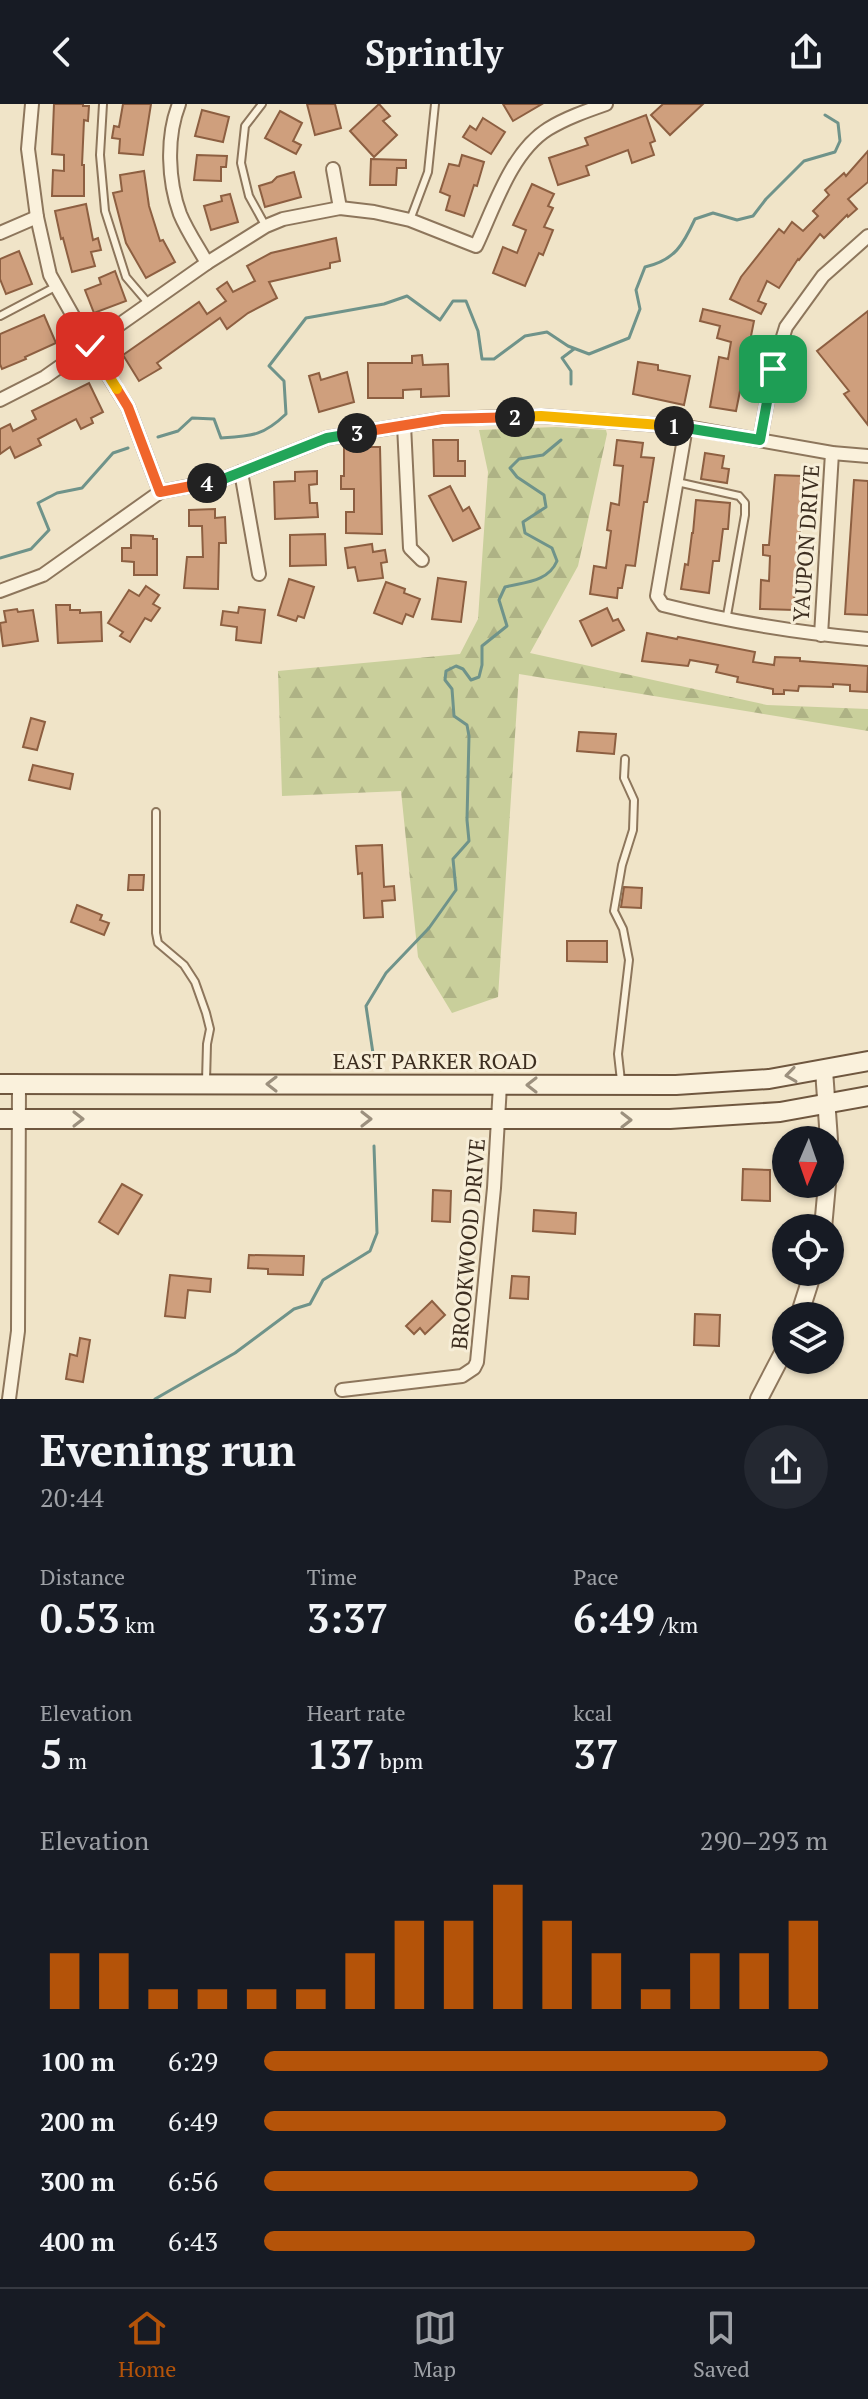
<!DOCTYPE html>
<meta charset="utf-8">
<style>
:root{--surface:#171b24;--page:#242831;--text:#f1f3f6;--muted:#9ea1a6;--line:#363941;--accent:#b45309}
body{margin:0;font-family:"PT Serif",serif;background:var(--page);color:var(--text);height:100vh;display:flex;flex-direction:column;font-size:30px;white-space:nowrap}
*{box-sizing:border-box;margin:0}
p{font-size:26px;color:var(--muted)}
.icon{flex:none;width:44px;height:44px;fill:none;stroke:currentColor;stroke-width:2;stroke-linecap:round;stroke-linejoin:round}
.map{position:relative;height:1295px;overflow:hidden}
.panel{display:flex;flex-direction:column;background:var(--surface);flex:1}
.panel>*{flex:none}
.needle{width:52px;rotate:182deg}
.fabs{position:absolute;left:772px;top:1022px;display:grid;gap:16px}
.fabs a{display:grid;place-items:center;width:72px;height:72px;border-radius:50%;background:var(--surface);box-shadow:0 2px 6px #0004;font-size:40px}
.pin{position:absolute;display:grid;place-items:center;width:68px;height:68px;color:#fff;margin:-34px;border-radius:16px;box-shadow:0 4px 12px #0006}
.km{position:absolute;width:40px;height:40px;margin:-20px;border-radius:50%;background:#222;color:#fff;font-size:22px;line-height:40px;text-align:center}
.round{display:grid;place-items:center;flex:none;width:84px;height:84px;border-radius:42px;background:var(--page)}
.head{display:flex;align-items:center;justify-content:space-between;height:136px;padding:0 40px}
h1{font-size:44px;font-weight:700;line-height:60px}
.figures{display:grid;grid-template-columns:repeat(3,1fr);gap:12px;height:136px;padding:8px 40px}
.figures div{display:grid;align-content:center}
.figures b{font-size:40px;font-weight:700}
.figures small{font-size:22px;font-weight:400}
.figures p{font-size:22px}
.chart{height:224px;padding:16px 40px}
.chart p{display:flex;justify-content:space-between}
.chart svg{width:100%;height:144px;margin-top:8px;stroke:var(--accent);stroke-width:6}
ul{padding:0 40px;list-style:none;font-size:26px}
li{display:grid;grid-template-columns:128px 96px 1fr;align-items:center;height:60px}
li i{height:20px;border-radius:10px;background:var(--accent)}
header{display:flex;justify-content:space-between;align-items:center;height:104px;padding:0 40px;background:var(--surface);font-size:36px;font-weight:700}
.tabs{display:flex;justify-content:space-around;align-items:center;height:112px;border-top:2px solid var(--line);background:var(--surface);font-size:22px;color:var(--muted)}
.tabs a{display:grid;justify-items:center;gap:4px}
.tabs .on{color:var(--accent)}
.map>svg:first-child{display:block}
</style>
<header><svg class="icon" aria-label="back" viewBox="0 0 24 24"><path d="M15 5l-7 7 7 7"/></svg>Sprintly<svg class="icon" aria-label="share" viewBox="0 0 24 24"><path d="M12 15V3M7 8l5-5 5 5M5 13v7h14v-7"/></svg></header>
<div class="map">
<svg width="868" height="1295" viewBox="0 0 868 1295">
<defs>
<pattern id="forest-firs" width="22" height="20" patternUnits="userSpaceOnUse" patternTransform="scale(2)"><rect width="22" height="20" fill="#c9cf9b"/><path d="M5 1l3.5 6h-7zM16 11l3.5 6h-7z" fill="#aeb285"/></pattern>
</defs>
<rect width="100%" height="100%" fill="#f0e4c8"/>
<path fill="url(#forest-firs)" d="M556,323L606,326L607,330L578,462L530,549L767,601L868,605V627L519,570L498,893L452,909L418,853L401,687L282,692L278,567L460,550L478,515L488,368L479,326Z"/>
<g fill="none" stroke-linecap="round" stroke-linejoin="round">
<g stroke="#6f938a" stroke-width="3">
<path d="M571,280V267L562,254L574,245"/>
<path d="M158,333L178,327L192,314L214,315L221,334C252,332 263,332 286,310L284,277L269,262L306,214L384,200L407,192L440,216L453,197H466L478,227L482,255H494L525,232L547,228L568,242L589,250L629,234L640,205L636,186L645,163C675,156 683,141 695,115L713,109L737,116L753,112L766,95L804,57L835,48L840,37L838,19L825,11"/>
<path d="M0,454L31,445L49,426L38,399L57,389L82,384L113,349L128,344"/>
<path d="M374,956L366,902L386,869L429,824L456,786L453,755L469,737L467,716L469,632L467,621L454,612L452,585L445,576L446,567L456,562L463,565L471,576L479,573L482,561V542L507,522L499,496L505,483C525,478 548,478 557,457L552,444L525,429L523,418L546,403L544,391L517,373L510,364L519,355L543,351L561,336"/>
<path d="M155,1295L235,1249L294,1205L310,1200L323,1176L370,1147L377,1129L374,1042"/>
</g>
</g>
<g fill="#cf9f7d" stroke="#8d5f41" stroke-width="2">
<path d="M54,0H83V2H89L88,17L84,16L82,61H84V92H52L53,66L64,67V51L52,50Z"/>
<path d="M123,0H151L143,51L119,49L120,35L112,34L114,22L119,23Z"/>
<path d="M307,0H335L341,24L315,31Z"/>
<path d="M379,0L390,12L383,17L397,31L374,53L350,27Z"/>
<path d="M503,0H542L513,17Z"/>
<path d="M663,0H703L670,31L651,11Z"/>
<path d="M202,6L229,13L223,38L195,32Z"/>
<path d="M280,7L302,19L293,37L301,41L296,50L265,34Z"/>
<path d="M646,11L655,37L650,39L654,51L632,59L628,46L586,62L589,71L558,81L549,54L588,41L585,34Z"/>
<path d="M483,14L505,28L491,50L463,33L470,22L476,26Z"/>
<path d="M868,47V78L848,95L857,105L848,113L847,111L824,134L820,130L799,156L798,155L779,184L767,177L758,197L766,200L761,210L730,195L741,173L779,125L784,129L792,118L803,127L818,112L813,107L829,91L825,86L844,69L846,72Z"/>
<path d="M197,51L227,52L226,63H221V77L194,76Z"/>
<path d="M462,51L484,58L477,82L474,81L464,112L446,106L450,92L440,88L449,60L459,62Z"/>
<path d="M371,55L406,56V64H397L396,81H370Z"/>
<path d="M144,67L149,102L160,137L163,136L175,158L146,174L126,139L113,89L122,87L120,71Z"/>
<path d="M294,68L301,93L265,103L259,82L272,78L277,73Z"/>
<path d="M532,80L554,90L548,102L553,104L544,123L553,126L543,151L539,149L525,182L493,169L503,143L517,149L526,126L513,121Z"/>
<path d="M230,90L238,118L211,126L204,102L222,97L221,92Z"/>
<path d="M86,100L93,136L98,134L101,146L91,148L95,162L72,168L63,134L61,135L55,107Z"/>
<path d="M336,134L340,157L330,159V164L269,178L277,194L248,209L227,225L220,214L157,259L161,264L139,277L123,251L199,198L207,210L226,197L217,185L227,178L233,188L255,177L247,162L271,149Z"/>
<path d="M19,147L32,180L6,190L0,175V155Z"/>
<path d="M115,167L126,197L94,209L85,186L101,180L99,174Z"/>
<path d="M703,205L754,217L736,307L710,303L719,253L728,255L731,238L717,234L720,222L700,217Z"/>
<path d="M868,207V321L844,290L849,287L817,247Z"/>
<path d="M44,211L56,239L25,253L26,255L2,265L0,260V230Z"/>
<path d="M422,251L423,261L448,260L449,292L421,293V285L403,286V294H368V259H412V252Z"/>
<path d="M638,258L658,261V266L690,272L684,301L633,290Z"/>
<path d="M347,268L354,298L319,308L309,272L319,269L321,276Z"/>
<path d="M89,279L103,308L91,314L93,319L81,325L76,315L38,335L41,341L15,354L10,343L0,350V325L10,320L13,327L36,315L32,307Z"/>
<path d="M433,336H458V357H465V372H434Z"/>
<path d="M617,336L643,339L641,353L654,354L647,398H644L635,462L626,461L622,484H618L617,494L590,490L594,462L606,464L611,427L607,426L611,399L619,401L623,362L614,361Z"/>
<path d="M344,343H380L382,430L346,429V408H354V385H341V372H344Z"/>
<path d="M705,349L724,352L722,364L729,365L727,379L701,375Z"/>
<path d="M317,367V380L309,381L310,399H317L318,413L275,415L274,378L295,377V368Z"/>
<path d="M775,371L802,372L798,470H795L794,506L760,505L761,476L769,477L770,452L763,451V441H769Z"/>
<path d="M854,376L868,377V511L845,510Z"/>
<path d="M450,382L463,407L469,403L480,424L453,437L429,392Z"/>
<path d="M696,396L730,399L728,425H723L719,457H713L709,489L681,485L685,460L688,461L692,429H693Z"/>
<path d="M215,405V414L225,413L226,439H219L218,485L184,484L187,453H203L202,422H189V406Z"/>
<path d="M325,430L326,461L290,462V431Z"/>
<path d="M131,431L153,432V435H157V471H134V458L122,457V444H131Z"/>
<path d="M372,440L373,448L385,446L387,458L381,459L383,474L358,477L355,463L348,464L345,444Z"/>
<path d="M438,474L466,478L461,518L432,515Z"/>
<path d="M289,475L314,483L304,514L298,512L296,517L278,511Z"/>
<path d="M386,478L405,485L404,489L420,495L413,513L406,510L402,520L374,509Z"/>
<path d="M146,482L159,491L153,500L160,504L151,517L145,514L130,538L120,532L123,528L108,519L129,486L139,492Z"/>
<path d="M56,501H70V506H80V509L101,508L102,537L58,539Z"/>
<path d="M239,503L265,506L261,539L236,536L237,523L221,521L223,507L238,509Z"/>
<path d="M607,504L613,517L618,515L624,526L592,542L580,517Z"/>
<path d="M17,505L18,508L33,506L38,537L3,542L0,519L6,518L4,507Z"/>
<path d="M647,529L677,535L678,533L755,548L753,558L774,561L775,553L800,554V557L868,562L867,588L850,587V581L833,580V583L799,582L798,587L784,586V590H773V585L737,578L738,573L716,568L718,561L690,556L688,562L642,557Z"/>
<path d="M31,614L45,618L37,646L23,643Z"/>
<path d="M579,628L616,630L614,650L577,647Z"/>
<path d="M33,661L73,670L70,685L29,676Z"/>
<path d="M382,741L384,783L394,782L395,796L382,797L383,813L364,814L362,769L358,770L356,742Z"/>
<path d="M129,771H144L143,786H128Z"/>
<path d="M624,783L642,784L641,804L621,803Z"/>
<path d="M77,801L102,811L100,816L109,819L104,831L71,818Z"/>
<path d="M567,837H607V858L567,857Z"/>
<path d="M743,1065L770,1066V1097L742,1096Z"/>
<path d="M122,1080L142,1091L118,1130L99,1118Z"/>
<path d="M433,1086L451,1087L450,1118L432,1117Z"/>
<path d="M534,1106L576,1109L575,1130L533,1127Z"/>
<path d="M249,1151L304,1152L303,1171L268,1170V1165L248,1164Z"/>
<path d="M170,1171L211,1175L210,1188L188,1186L185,1214L165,1212Z"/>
<path d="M512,1172L529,1173L528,1195L510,1194Z"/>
<path d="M432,1197L445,1211L425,1230L420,1224L414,1230L406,1222Z"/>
<path d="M695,1210L720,1211L719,1242L694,1241Z"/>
<path d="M80,1234L90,1236L83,1278L66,1275L70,1250L77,1252Z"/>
</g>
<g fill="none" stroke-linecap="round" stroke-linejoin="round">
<g stroke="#8d765c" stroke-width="10">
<g id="service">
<path d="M103,0L100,51L105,107L126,173L149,200"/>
<path d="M262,0L245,22L241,59L249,92L265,121"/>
<path d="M410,116L428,68L435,0"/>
<path d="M0,212L55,183"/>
<path d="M677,378L739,392L745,399V411L726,517"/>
<path d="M156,708V829L158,839L184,861L195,878L206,909L210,925L207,940L206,977"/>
<path d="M621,977L618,950L629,856L623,825L614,807L622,761L633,726L634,696L624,674L625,655"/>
</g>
</g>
<g stroke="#8d765c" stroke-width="16">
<g id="minor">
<path d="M32,0L28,45L37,113L50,171L90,242L128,303L160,388"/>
<path d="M179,0C166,33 168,77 180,110C187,127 198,143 207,159"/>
<path d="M333,65L340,104"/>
<path d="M0,129L37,113"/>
<path d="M0,296L45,273L207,159L266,122L283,115L340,104L374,108L410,116L476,142C494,104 511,48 548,25C566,14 586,7 606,0"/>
<path d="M404,321L410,444L422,456"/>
<path d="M686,323L657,492L663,501C731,518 798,529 868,535"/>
<path d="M760,336L773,265L786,223L823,172L868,132"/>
<path d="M241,368L259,470"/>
<path d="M0,487L43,471L160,388L221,376L327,334L443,315L541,312L686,323L832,349L868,352"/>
<path d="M821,531L832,349"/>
<path d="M342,1286L462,1272L474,1264L477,1258L494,1084L500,981"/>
<path d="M9,1295L18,1227L19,980"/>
</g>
</g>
<g stroke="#8d765c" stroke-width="20">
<g id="tertiary">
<path d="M824,966L829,1036"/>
<path d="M823,1124L827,1080"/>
<path d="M799,1212L813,1168"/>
<path d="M759,1295L786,1243"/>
</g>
</g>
<g stroke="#6f573f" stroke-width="22">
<g id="secondary">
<path d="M0,980L676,981L769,975L868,957"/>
<path d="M0,1015H670L780,1008L868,992"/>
</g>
</g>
<use href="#service" stroke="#faf1dc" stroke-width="6"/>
<use href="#minor" stroke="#faf1dc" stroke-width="12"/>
<use href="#tertiary" stroke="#faf1dc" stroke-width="16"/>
<use href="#secondary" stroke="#faf1dc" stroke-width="18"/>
</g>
<defs><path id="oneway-chevron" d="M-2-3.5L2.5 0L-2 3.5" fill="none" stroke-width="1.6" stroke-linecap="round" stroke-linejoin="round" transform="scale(2)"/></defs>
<g stroke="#9c907e">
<use href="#oneway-chevron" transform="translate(791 971) rotate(172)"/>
<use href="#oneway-chevron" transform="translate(272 980) rotate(-180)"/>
<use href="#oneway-chevron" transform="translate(532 981) rotate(-180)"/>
<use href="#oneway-chevron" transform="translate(78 1015)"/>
<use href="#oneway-chevron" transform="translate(366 1015)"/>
<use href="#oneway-chevron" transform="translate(626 1016)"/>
</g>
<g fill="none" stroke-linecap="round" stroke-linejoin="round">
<g stroke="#fff" stroke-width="16">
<path id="split-1" d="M674,322L760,336L773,265"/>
</g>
<g stroke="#fff" stroke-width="16">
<path id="split-2" d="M515,313L541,312L674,322"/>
</g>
<g stroke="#fff" stroke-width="16">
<path id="split-3" d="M357,329L443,315L515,313"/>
</g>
<g stroke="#fff" stroke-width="16">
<path id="split-4" d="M207,379L221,376L327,334L357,329"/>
</g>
<g stroke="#fff" stroke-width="16">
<path id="split-5" d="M117,285L128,303L160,388L207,379"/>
</g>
<g stroke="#fff" stroke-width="16">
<path id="split-6" d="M90,242L117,285"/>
</g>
<use href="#split-1" stroke="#22a559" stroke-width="10"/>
<use href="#split-2" stroke="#f5b400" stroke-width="10"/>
<use href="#split-3" stroke="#f0652b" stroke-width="10"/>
<use href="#split-4" stroke="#22a559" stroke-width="10"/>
<use href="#split-5" stroke="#f0652b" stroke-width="10"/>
<use href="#split-6" stroke="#f5b400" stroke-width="10"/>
</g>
<g text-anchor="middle" stroke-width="6" stroke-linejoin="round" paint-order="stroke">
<g font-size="22" fill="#3d2e20" stroke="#f7eed8">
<text transform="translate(806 439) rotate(-86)" y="8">YAUPON DRIVE</text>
<text x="435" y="965">EAST PARKER ROAD</text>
<text transform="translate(468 1140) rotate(-85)" y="8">BROOKWOOD DRIVE</text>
</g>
</g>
</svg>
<div class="fabs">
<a><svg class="needle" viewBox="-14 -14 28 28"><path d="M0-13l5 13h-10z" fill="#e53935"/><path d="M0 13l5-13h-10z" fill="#9ea1a6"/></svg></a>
<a><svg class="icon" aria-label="locate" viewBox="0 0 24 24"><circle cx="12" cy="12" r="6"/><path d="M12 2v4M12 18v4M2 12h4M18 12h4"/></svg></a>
<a><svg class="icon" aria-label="layers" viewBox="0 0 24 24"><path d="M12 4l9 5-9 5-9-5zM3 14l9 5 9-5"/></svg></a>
</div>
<div class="pin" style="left:773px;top:265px;background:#1e9e55"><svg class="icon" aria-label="arrive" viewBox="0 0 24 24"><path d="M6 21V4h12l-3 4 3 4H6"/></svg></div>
<div class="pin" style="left:90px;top:242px;background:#d93025"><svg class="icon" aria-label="check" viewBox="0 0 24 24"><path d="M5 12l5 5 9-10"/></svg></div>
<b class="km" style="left:674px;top:322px">1</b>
<b class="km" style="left:515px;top:313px">2</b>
<b class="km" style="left:357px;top:329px">3</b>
<b class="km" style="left:207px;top:379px">4</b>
</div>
<section class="panel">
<div class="head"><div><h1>Evening run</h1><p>20:44</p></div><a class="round"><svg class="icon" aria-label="share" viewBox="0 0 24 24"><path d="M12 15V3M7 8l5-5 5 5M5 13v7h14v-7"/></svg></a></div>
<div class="figures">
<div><p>Distance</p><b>0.53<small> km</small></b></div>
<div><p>Time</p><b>3:37</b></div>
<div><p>Pace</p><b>6:49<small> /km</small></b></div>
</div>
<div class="figures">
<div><p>Elevation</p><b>5<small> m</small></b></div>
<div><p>Heart rate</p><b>137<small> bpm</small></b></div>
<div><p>kcal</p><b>37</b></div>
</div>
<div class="chart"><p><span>Elevation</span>290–293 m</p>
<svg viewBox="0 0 160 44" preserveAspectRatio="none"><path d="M5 44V27M15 44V27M25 44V38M35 44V38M45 44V38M55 44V38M65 44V27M75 44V17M85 44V17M95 44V6M105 44V17M115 44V27M125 44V38M135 44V27M145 44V27M155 44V17"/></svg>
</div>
<ul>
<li><b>100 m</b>6:29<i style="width:100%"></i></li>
<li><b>200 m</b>6:49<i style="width:82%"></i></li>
<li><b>300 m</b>6:56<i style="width:77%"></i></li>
<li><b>400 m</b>6:43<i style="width:87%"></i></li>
</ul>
</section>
<nav class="tabs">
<a class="on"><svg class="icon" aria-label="home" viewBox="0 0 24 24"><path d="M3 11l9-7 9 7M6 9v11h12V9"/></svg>Home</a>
<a><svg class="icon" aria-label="map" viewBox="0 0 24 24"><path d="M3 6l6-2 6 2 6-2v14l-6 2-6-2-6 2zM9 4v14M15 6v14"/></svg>Map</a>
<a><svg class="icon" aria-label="saved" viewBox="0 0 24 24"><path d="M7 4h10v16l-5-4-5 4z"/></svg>Saved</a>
</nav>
